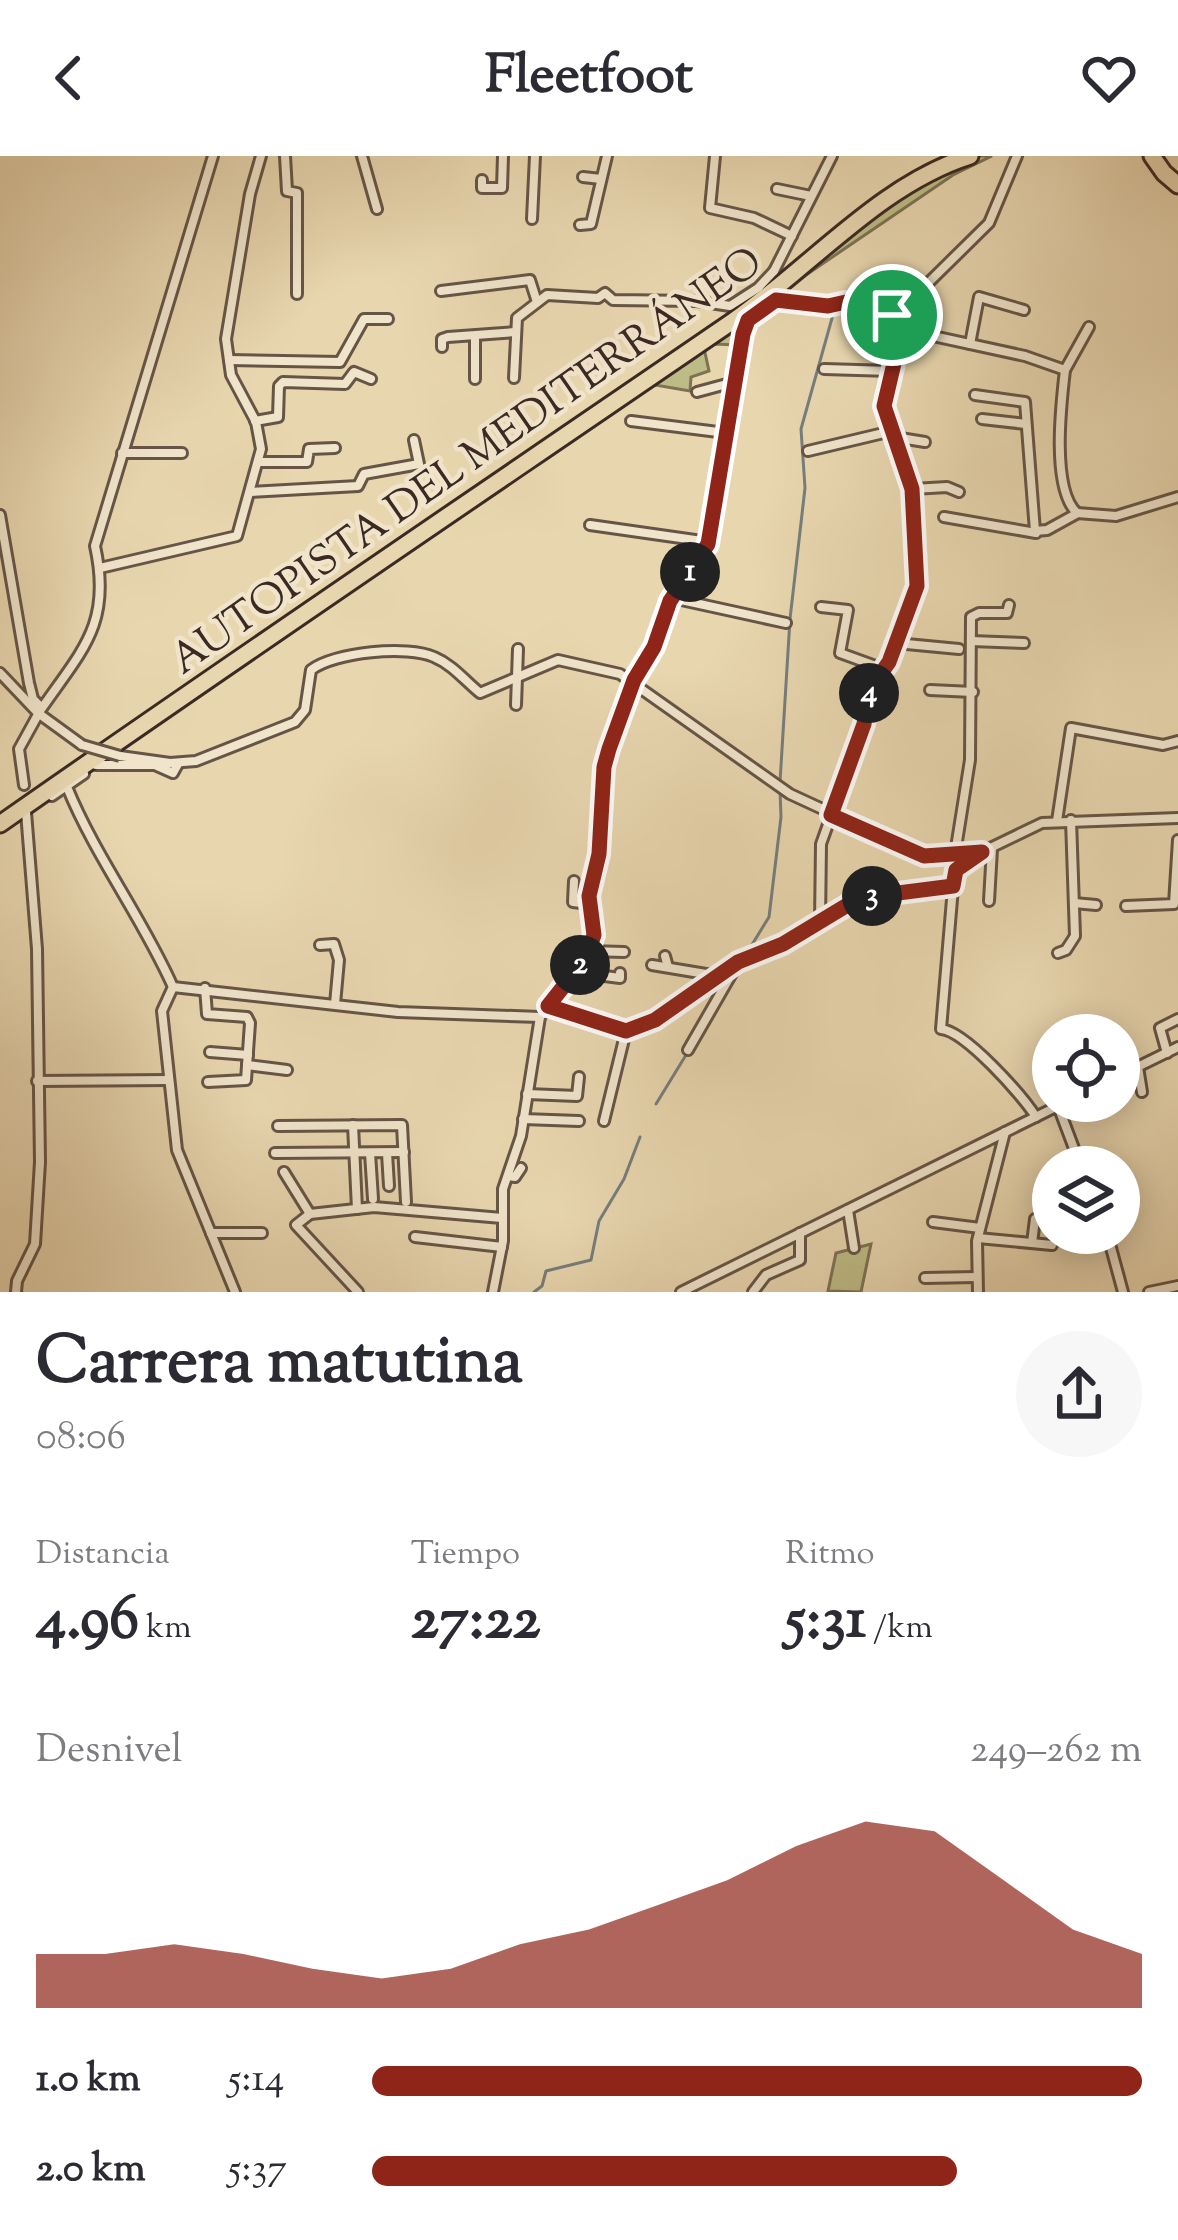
<!DOCTYPE html>
<html lang="es">
<meta charset="utf-8">
<style>
:root{--surface:#fff;--page:#f7f7f7;--text:#2b2b33;--muted:#7c7c81;--accent:#8f2418}
body{margin:0;font-family:"Sorts Mill Goudy",serif;background:var(--page);color:var(--text);height:100vh;display:flex;flex-direction:column;font-size:45px;white-space:nowrap}
*{box-sizing:border-box;margin:0}
p{font-size:39px;color:var(--muted)}
.icon{flex:none;width:66px;height:66px;fill:none;stroke:currentColor;stroke-width:2;stroke-linecap:round;stroke-linejoin:round}
.map{position:relative;height:1136px;overflow:hidden}
.side{display:flex;flex-direction:column;background:var(--surface);flex:1}
.side>*{flex:none}
.controls{position:absolute;left:1032px;top:858px;display:grid;gap:24px}
.controls a{display:grid;place-items:center;width:108px;height:108px;border-radius:50%;background:var(--surface);box-shadow:0 6px 30px #0003;font-size:60px}
.pin{position:absolute;display:grid;place-items:center;width:102px;height:102px;color:#fff;margin:-51px;border:6px solid #fff;border-radius:50%;box-shadow:0 3px 12px #0007}
.km{position:absolute;width:60px;height:60px;margin:-30px;border-radius:50%;background:#222;color:#fff;font-size:33px;line-height:60px;text-align:center}
.round{display:grid;place-items:center;flex:none;width:126px;height:126px;border-radius:63px;background:var(--page)}
.overview{display:flex;align-items:center;justify-content:space-between;height:204px;padding:0 36px}
h1{font-size:66px;font-weight:700;line-height:90px}
.figures{display:grid;grid-template-columns:repeat(3,1fr);gap:18px;height:204px;padding:12px 36px}
.figures div{display:grid;align-content:center}
.figures b{font-size:60px;font-weight:700}
.figures small{font-size:33px;font-weight:400}
.figures p{font-size:33px}
.chart{height:336px;padding:24px 36px}
.chart p{display:flex;justify-content:space-between}
.chart svg{width:100%;height:216px;margin-top:12px;fill:var(--accent);opacity:.7}
ul{padding:0 36px;list-style:none;font-size:39px}
li{display:grid;grid-template-columns:192px 144px 1fr;align-items:center;height:90px}
li i{height:30px;border-radius:15px;background:var(--accent)}
header{display:flex;justify-content:space-between;align-items:center;height:156px;padding:0 36px;background:var(--surface);font-size:54px;font-weight:700}
.map>svg:first-child{display:block}
</style>
<header><svg class="icon" aria-label="back" viewBox="0 0 24 24"><path d="M15 5l-7 7 7 7"/></svg>Fleetfoot<svg class="icon" aria-label="heart" viewBox="0 0 24 24"><path d="M12 20l-8-8c-3-5 5-10 8-4 3-6 11-1 8 4z"/></svg></header>
<div class="map">
<svg width="1178" height="1136" viewBox="0 0 1178 1136">
<rect width="100%" height="100%" fill="#e8d6af"/>
<filter id="stains"><feTurbulence type="fractalNoise" baseFrequency=".00167" numOctaves="4"/><feColorMatrix values="0 0 0 0 .2 0 0 0 0 .09 0 0 0 0 .02 0 0 0 .5 -.17"/></filter>
<radialGradient id="worn" r=".72"><stop offset=".6" stop-color="#630" stop-opacity="0"/><stop offset="1" stop-color="#630" stop-opacity=".3"/></radialGradient>
<g fill="#bdbc86" stroke="#7c7354" stroke-width="3">
<path d="M974,0H992L953,19L756,153L887,49Z"/>
<path d="M750,159L739,189L712,188L704,192L709,215L691,221L690,235L649,228Z"/>
<path d="M871,1088L861,1136L828,1135L836,1097Z"/>
</g>
<g fill="none" stroke-linecap="round" stroke-linejoin="round">
<g stroke="#767e7c" stroke-width="3">
<path d="M780,626L790,463L805,332L801,273L834,155"/>
<path d="M745,800L769,761L781,661L780,634"/>
<path d="M656,948L686,899"/>
<path d="M534,1136L542,1130L546,1115L591,1104L599,1065L624,1023L640,981"/>
</g>
<g stroke="#9eb6b7" stroke-width="6">
<path d="M23,664L25,685"/>
<path d="M34,830L35,927"/>
</g>
<g stroke="#665546" stroke-width="14">
<g id="minor">
<path d="M285,0L287,35L297,37V138"/>
<path d="M362,0L377,53"/>
<path d="M715,0L710,52L754,62L792,80"/>
<path d="M583,21L601,23"/>
<path d="M482,24V32H502L503,0"/>
<path d="M777,33L811,40"/>
<path d="M532,63L535,0"/>
<path d="M580,69L591,68L607,0"/>
<path d="M774,115L832,0"/>
<path d="M441,135L530,124L537,146"/>
<path d="M750,164L776,144L828,150L846,146L892,159L910,175L1025,200L1065,214C1061,248 1051,333 1077,357"/>
<path d="M970,188L979,141L1024,154"/>
<path d="M442,191V183L448,181L516,176"/>
<path d="M229,204L340,206L364,163H388"/>
<path d="M824,213L891,215"/>
<path d="M1065,214L1089,171"/>
<path d="M514,222L517,162L547,139L598,142L605,137L613,144L697,145L730,150L758,132L774,115"/>
<path d="M475,223V180"/>
<path d="M697,236L734,226"/>
<path d="M975,239L1025,246L1035,375L1047,374L1076,358"/>
<path d="M982,263L1026,268"/>
<path d="M255,265L278,261L279,230L283,226L345,228L354,216L371,223"/>
<path d="M631,265L726,277"/>
<path d="M894,281L925,286"/>
<path d="M808,295L892,275"/>
<path d="M122,297H182"/>
<path d="M259,306H307L309,293L335,292"/>
<path d="M913,333L947,331L959,336"/>
<path d="M250,336L358,330L364,318L419,308L414,284"/>
<path d="M1077,357L1116,360L1178,341"/>
<path d="M0,359L29,527L33,543L42,552C83,493 112,467 95,390L213,0"/>
<path d="M944,361L1036,377"/>
<path d="M590,369L709,386"/>
<path d="M100,412L237,380L261,293L256,266L231,219L226,183L250,38L261,0"/>
<path d="M672,442L786,467"/>
<path d="M821,451L848,454L840,497L884,513"/>
<path d="M971,485L1024,487"/>
<path d="M896,487L959,493"/>
<path d="M0,517L38,557L82,589"/>
<path d="M930,534L973,536"/>
<path d="M516,549L518,493"/>
<path d="M120,600L170,607L196,605L295,566L305,554L311,514C334,496 408,489 434,501C453,509 465,525 480,537L558,504L620,518L790,638L924,700L982,696L1042,667L1178,662"/>
<path d="M96,609H155L173,617L178,608"/>
<path d="M24,629L19,593L41,553"/>
<path d="M67,631C96,702 142,761 173,831"/>
<path d="M52,640L84,618"/>
<path d="M1057,665L1071,572L1163,589L1178,585"/>
<path d="M981,697L956,714L954,720L941,873C965,875 1022,939 1036,961"/>
<path d="M955,698L970,604L971,461L979,457H1007L1009,449"/>
<path d="M574,725L573,746L589,748"/>
<path d="M989,745L992,693"/>
<path d="M1074,747L1096,749"/>
<path d="M1126,750L1174,748L1178,684"/>
<path d="M820,766L821,688L864,568L870,533L889,506L917,430L912,333L884,250L897,183L919,136L989,67L1017,0"/>
<path d="M320,789L334,788L339,804L335,848"/>
<path d="M589,795L624,796"/>
<path d="M1058,797L1066,794L1075,780L1071,664"/>
<path d="M665,800L668,811"/>
<path d="M652,809L718,820"/>
<path d="M574,816L620,822V817"/>
<path d="M173,831L398,856L540,861"/>
<path d="M173,831L162,855L177,994L235,1136"/>
<path d="M205,832L207,858L247,861L250,867L246,924L208,926"/>
<path d="M548,850L633,875L738,806L783,787L859,742L953,730"/>
<path d="M688,894L738,807"/>
<path d="M210,896L248,899"/>
<path d="M1167,897L1160,872L1178,863"/>
<path d="M247,909L287,914"/>
<path d="M1138,911L1142,936"/>
<path d="M1119,920L1178,891"/>
<path d="M37,925L169,924"/>
<path d="M527,938L577,940L579,921"/>
<path d="M1058,950L1081,1011"/>
<path d="M523,963L579,965"/>
<path d="M604,965L626,875"/>
<path d="M353,969L357,1053"/>
<path d="M278,970L402,969L406,1046"/>
<path d="M275,997L404,996"/>
<path d="M370,997L373,1043"/>
<path d="M387,997L389,1030"/>
<path d="M284,1016L310,1058L374,1051L502,1062"/>
<path d="M508,1020L515,1021L521,1012"/>
<path d="M848,1054L854,1092"/>
<path d="M310,1058L296,1069L358,1136"/>
<path d="M933,1066L980,1072"/>
<path d="M211,1077H262"/>
<path d="M1107,1077L1123,1136"/>
<path d="M415,1081L502,1091"/>
<path d="M978,1082L1052,1089"/>
<path d="M1032,1087L1035,1063"/>
<path d="M925,1122L976,1121"/>
<path d="M16,1136L17,1125L35,1088L40,1006L37,793L26,656"/>
<path d="M493,1136L503,1085V1033L521,980L540,861L587,802L594,779L589,740L599,698L604,611L634,525L654,491L670,445L708,389L736,206L751,158"/>
<path d="M681,1136L1068,945"/>
<path d="M753,1136L766,1119L800,1104V1077"/>
<path d="M978,1136L977,1085L1005,976"/>
<path d="M1149,1136L1178,1130"/>
</g>
</g>
<g stroke="#3b2a23" stroke-width="21">
<g id="highway">
<path d="M1152,0L1164,17L1178,29"/>
<path d="M0,668C243,498 489,332 733,165C811,111 879,29 970,0"/>
</g>
</g>
<use href="#minor" stroke="#f0e4cb" stroke-width="8"/>
<use href="#highway" stroke="#e8d6af" stroke-width="15"/>
<g stroke="#665546" stroke-width="14" stroke-linecap="butt">
<path id="minor-bridge" d="M82,589L120,600"/>
</g>
<use href="#minor-bridge" stroke="#f0e4cb" stroke-width="8"/>
</g>
<g fill="none" stroke-linecap="round" stroke-linejoin="round">
<g stroke="#fff" stroke-width="24">
<path id="route" d="M776,144L828,150L846,146L892,159L903,169L884,250L912,333L917,430L889,506L870,533L864,568L831,659L924,700L982,696L956,714L953,730L859,742L783,788L738,806L655,864L626,875L548,850L586,802L594,779L589,740L599,698L604,611L609,593L634,524L654,491L670,445L708,388L743,178L748,164Z"/>
</g>
<use href="#route" stroke="#8f2418" stroke-width="15"/>
</g>
<g text-anchor="middle" stroke-width="9" stroke-linejoin="round" paint-order="stroke">
<g font-size="42" fill="#3b2a23" stroke="#f0e4cb">
<text transform="translate(465 303) rotate(-35)" y="15">AUTOPISTA DEL MEDITERRÁNEO</text>
</g>
</g>
<rect width="100%" height="100%" filter="url(#stains)"/>
<rect width="100%" height="100%" fill="url(#worn)"/>
</svg>
<div class="controls">
<a><svg class="icon" aria-label="locate" viewBox="0 0 24 24"><circle cx="12" cy="12" r="6"/><path d="M12 2v4M12 18v4M2 12h4M18 12h4"/></svg></a>
<a><svg class="icon" aria-label="layers" viewBox="0 0 24 24"><path d="M12 4l9 5-9 5-9-5zM3 14l9 5 9-5"/></svg></a>
</div>
<div class="pin" style="left:892px;top:159px;background:#1e9e55"><svg class="icon" aria-label="arrive" viewBox="0 0 24 24"><path d="M6 21V4h12l-3 4 3 4H6"/></svg></div>
<b class="km" style="left:690px;top:416px">1</b>
<b class="km" style="left:580px;top:809px">2</b>
<b class="km" style="left:872px;top:740px">3</b>
<b class="km" style="left:869px;top:537px">4</b>
</div>
<section class="side">
<div class="overview"><div><h1>Carrera matutina</h1><p>08:06</p></div><a class="round"><svg class="icon" aria-label="share" viewBox="0 0 24 24"><path d="M12 15V3M7 8l5-5 5 5M5 13v7h14v-7"/></svg></a></div>
<div class="figures">
<div><p>Distancia</p><b>4.96<small> km</small></b></div>
<div><p>Tiempo</p><b>27:22</b></div>
<div><p>Ritmo</p><b>5:31<small> /km</small></b></div>
</div>
<div class="chart"><p><span>Desnivel</span>249–262 m</p>
<svg viewBox="0 0 160 44" preserveAspectRatio="none"><path d="M0 44V33L10 33L20 31L30 33L40 36L50 38L60 36L70 31L80 28L90 23L100 18L110 11L120 6L130 8L140 18L150 28L160 33V44z"/></svg>
</div>
<ul>
<li><b>1.0 km</b>5:14<i style="width:100%"></i></li>
<li><b>2.0 km</b>5:37<i style="width:76%"></i></li>
</ul>
</section>
